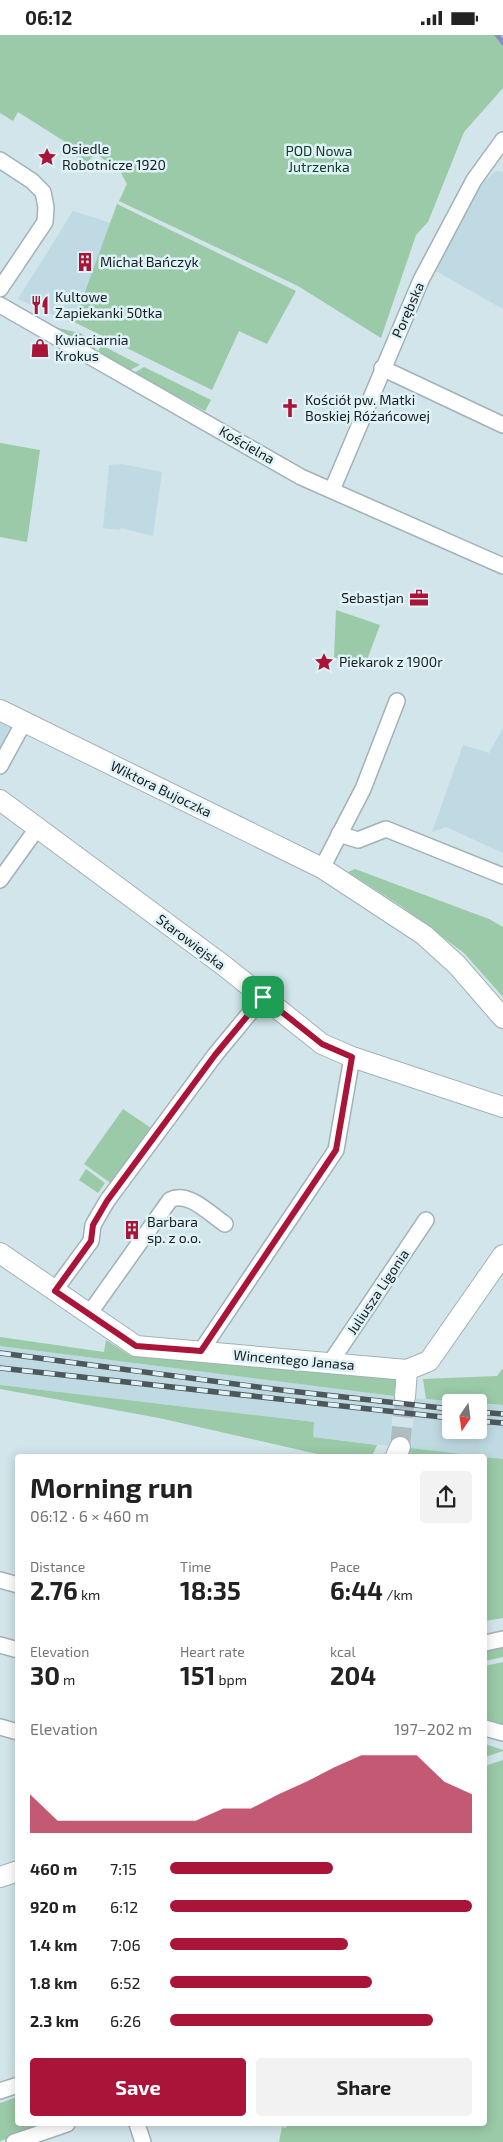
<!DOCTYPE html>
<meta charset="utf-8">
<style>
:root{--surface:#fff;--page:#f2f2f2;--text:#222;--muted:#767676;--accent:#aa1439}
body{margin:0;font-family:"Exo 2",sans-serif;background:var(--page);color:var(--text);height:100vh;display:flex;flex-direction:column;font-size:19px;white-space:nowrap}
*{box-sizing:border-box;margin:0}
p{font-size:16px;color:var(--muted)}
.icon{flex:none;width:28px;height:28px;fill:none;stroke:currentColor;stroke-width:2;stroke-linecap:round;stroke-linejoin:round}
.map{position:relative;flex:1;overflow:hidden}
.side{position:absolute;left:15px;top:1419px;width:472px;height:672px;display:flex;flex-direction:column;background:var(--surface);border-radius:5px;box-shadow:0 2px 12px #0003}
.side>*{flex:none}
.needle{width:32px;rotate:193deg}
.controls{position:absolute;left:442px;top:1359px;display:grid;gap:10px}
.controls a{display:grid;place-items:center;width:45px;height:45px;border-radius:5px;background:var(--surface);box-shadow:0 2px 12px #0003;font-size:25px}
.pin{position:absolute;display:grid;place-items:center;width:42px;height:42px;color:#fff;margin:-21px;border-radius:10px;box-shadow:0 2px 8px #0006}
.round{display:grid;place-items:center;flex:none;width:52px;height:52px;border-radius:5px;background:var(--page)}
.head{display:flex;align-items:center;justify-content:space-between;height:85px;padding:0 15px}
h1{font-size:28px;font-weight:700;line-height:38px}
.metrics{display:grid;grid-template-columns:repeat(3,1fr);gap:8px;height:85px;padding:5px 15px}
.metrics div{display:grid;align-content:center}
.metrics b{font-size:25px;font-weight:700}
.metrics small{font-size:14px;font-weight:400}
.metrics p{font-size:14px}
.chart{height:140px;padding:10px 15px}
.chart p{display:flex;justify-content:space-between}
.chart svg{width:100%;height:90px;margin-top:5px;fill:var(--accent);opacity:.7}
.button{display:flex;gap:10px;margin-top:auto;padding:10px 15px}
.button a{flex:1;height:58px;border-radius:5px;background:var(--accent);color:#fff;font-size:20px;font-weight:700;line-height:58px;text-align:center}
.button a+a{background:var(--page);color:var(--text)}
ul{padding:0 15px;list-style:none;font-size:16px}
li{display:grid;grid-template-columns:80px 60px 1fr;align-items:center;height:38px}
li i{height:12px;border-radius:6px;background:var(--accent)}
.status{display:flex;justify-content:space-between;align-items:center;height:35px;padding:0 25px;background:var(--surface);direction:ltr}
.status svg{height:14px;fill:currentColor}
.map>svg:first-child{display:block}
</style>
<div class="status"><b>06:12</b><svg viewBox="0 0 49 12"><path d="M0 12V9h3v3zM5 12V6h3v6zM10 12V3h3v9zM15 12V0h3v12zM26 1h20v11H26zM47 4h2v5h-2z"/></svg></div>
<div class="map">
<svg width="503" height="2107" viewBox="0 0 503 2107">
<rect width="100%" height="100%" fill="#d2e5ea"/>
<g fill="#bfdae2">
<path d="M496,136L503,137V274L434,235L483,147Z"/>
<path d="M73,176L111,188L74,287L71,288L18,264Z"/>
<path d="M122,429L162,437L153,501L121,493L120,495L103,493L109,430Z"/>
<path d="M0,686L11,692L0,714Z"/>
<path d="M503,693V818L446,792L432,797L463,710L489,718Z"/>
<path d="M0,1311L394,1361L390,1411L313,1402V1387L0,1350Z"/>
<path d="M416,1363L466,1367L451,1368V1395H479V1369L503,1370V1424L410,1413Z"/>
</g>
<g fill="#9acaa7">
<path d="M0,0H503V53L464,97L428,187L416,200L381,303L298,251L119,166L127,149L120,136L95,118L87,128L64,112L67,108L18,77L13,86L0,78Z"/>
<path d="M117,169L296,256L267,309L239,296L212,355L74,287Z"/>
<path d="M54,292L80,298L97,308L94,315Z"/>
<path d="M101,310L140,330L130,335L98,317Z"/>
<path d="M144,332L211,365L205,376L134,338Z"/>
<path d="M0,408L40,415L27,507L0,502Z"/>
<path d="M336,575L380,590L364,633L334,623Z"/>
<path d="M355,834L489,884L503,892V962L464,918L401,871L348,837Z"/>
<path d="M123,1074L151,1093L112,1149L84,1129Z"/>
<path d="M86,1134L105,1148L98,1158L79,1145Z"/>
<path d="M0,1302L104,1317L106,1305L131,1321L396,1342L394,1361L0,1311Z"/>
<path d="M503,1333V1370L426,1364L423,1344L497,1341Z"/>
<path d="M0,1350L314,1387L313,1402L377,1410L372,1421H326L159,1383L0,1354Z"/>
<path d="M410,1413L478,1421H408Z"/>
<path d="M485,1422L503,1424V1583L485,1586Z"/>
<path d="M503,1612V1622L485,1626V1615Z"/>
<path d="M503,1627V1692L485,1687V1631Z"/>
<path d="M485,1709L503,1715V1716L485,1722Z"/>
<path d="M503,1725V2107H279L282,2092L286,2093L287,2089H485V1731Z"/>
<path d="M17,2062L18,2089H37L38,2093L0,2106V2068Z"/>
</g>
<g fill="none" stroke-linecap="round" stroke-linejoin="round">
<path stroke="#888dca" stroke-width="4.5" d="M497,0L503,8"/>
<path stroke="#adbdc2" stroke-width="20" stroke-dasharray="20 10" stroke-linecap="butt" d="M400,1412L405,1362"/>
<g stroke="#a1b2b7" stroke-width="18">
<g id="street">
<path d="M0,125L32,146L43,157L46,172L45,187L0,254"/>
<path d="M0,270L301,442L503,531"/>
<path d="M382,333L503,390"/>
<path d="M332,455L421,245L474,145L503,105"/>
<path d="M0,731L24,687"/>
<path d="M339,799L358,805L386,794L503,841"/>
<path d="M322,833L363,754L397,666"/>
<path d="M0,845L38,792"/>
<path d="M55,1255L91,1206L93,1190L107,1166L215,1020L263,962"/>
<path d="M89,1279L170,1165C188,1155 211,1180 225,1189"/>
<path d="M201,1316L336,1115L352,1022"/>
<path d="M330,1328L426,1185"/>
<path d="M0,1545L18,1550"/>
<path d="M485,1608L503,1604"/>
<path d="M0,1610L18,1615"/>
<path d="M0,1692L18,1697"/>
<path d="M485,1693L503,1698"/>
<path d="M0,2056L18,2050"/>
<path d="M137,2089L143,2107"/>
<path d="M14,2107L67,2089"/>
</g>
</g>
<g stroke="#a1b2b7" stroke-width="22">
<g id="secondary">
<path d="M0,675L322,833L424,900L457,930L503,983"/>
<path d="M0,765L223,930L322,1009L352,1022L503,1072"/>
<path d="M0,1218L136,1311L407,1335L429,1326L503,1220"/>
<path d="M405,1362L407,1335"/>
<path d="M396,1421L400,1412"/>
<path d="M0,1842L18,1836"/>
</g>
</g>
<use href="#street" stroke="#fff" stroke-width="15"/>
<use href="#secondary" stroke="#fff" stroke-width="20"/>
<g stroke="#4e585a" stroke-width="5.5">
<g id="rail">
<path d="M0,1318L281,1355L451,1374"/>
<path d="M0,1333L451,1383"/>
<path d="M479,1377L503,1379"/>
<path d="M479,1386L503,1388"/>
</g>
</g>
<use href="#rail" stroke="#dff2f7" stroke-width="4" stroke-dasharray="11" stroke-linecap="butt"/>
</g>
<g fill="none" stroke-linecap="round" stroke-linejoin="round">
<g stroke="#fff" stroke-width="10">
<path id="route" d="M263,962L322,1009L352,1022L336,1115L201,1316L136,1311L55,1256L91,1206L93,1190L107,1166L215,1020Z"/>
</g>
<use href="#route" stroke="#aa1439" stroke-width="6"/>
</g>
<defs>
<g id="sight-bare" transform="scale(1.5)"><path d="M0-6L1.8-2.2L6-1.7L2.9 1.2L3.7 5.4L0 3.3L-3.7 5.4L-2.9 1.2L-6-1.7L-1.8-2.2Z" fill="#aa1439" stroke="#dff2f7" stroke-width="2.5" paint-order="stroke"/></g>
<g id="building-bare" transform="scale(1.5)"><path d="M-4-6H4V6H1V3H-1V6H-4ZM-2.5-4.3h1.7v1.8h-1.7ZM.8-4.3h1.7v1.8H.8ZM-2.5-1h1.7V.8h-1.7ZM.8-1h1.7V.8H.8Z" fill="#aa1439" stroke="#dff2f7" stroke-width="2.5" paint-order="stroke"/></g>
<g id="restaurant-bare" transform="scale(1.5)"><path d="M-5-6h1v4h1v-4h1v4h1v-4h1v5L-1.5 .5V6h-2V.5L-5-1ZM5-6V6H3V1.5H1.5Q1.5-4 5-6Z" fill="#aa1439" stroke="#dff2f7" stroke-width="2.5" paint-order="stroke"/></g>
<g id="shop-bare" transform="scale(1.5)"><path d="M-5-2.5h2.3a2.7 3.5 0 0 1 5.4 0H5L5.5 6h-11ZM-1.5-2.5h3a1.5 2.3 0 0 0-3 0Z" fill="#aa1439" stroke="#dff2f7" stroke-width="2.5" paint-order="stroke"/></g>
<g id="church-bare" transform="scale(1.5)"><path d="M-1.2-6h2.4v3.5h3.3v2.4h-3.3V6h-2.4V-.1h-3.3v-2.4h3.3Z" fill="#aa1439" stroke="#dff2f7" stroke-width="2.5" paint-order="stroke"/></g>
<g id="office-bare" transform="scale(1.5)"><path d="M-6-3h4V-5.5h4V-3h4V5H-6ZM-1-4.5V-3h2v-1.5ZM-6 0V1H6V0Z" fill="#aa1439" stroke="#dff2f7" stroke-width="2.5" paint-order="stroke"/></g>
</defs>
<g fill-rule="evenodd">
<use href="#sight-bare" x="47" y="122"/>
<use href="#building-bare" x="85" y="227"/>
<use href="#restaurant-bare" x="40" y="270"/>
<use href="#shop-bare" x="40" y="313"/>
<use href="#church-bare" x="290" y="373"/>
<use href="#office-bare" x="419" y="563"/>
<use href="#sight-bare" x="324" y="627"/>
<use href="#building-bare" x="132" y="1195"/>
</g>
<g text-anchor="middle" stroke-width="5" stroke-linejoin="round" paint-order="stroke">
<g font-size="14" fill="#181e20" stroke="#dff2f7" text-anchor="start">
<text x="62" y="119">Osiedle<tspan x="62" dy="16">Robotnicze 1920</tspan></text>
<text x="100" y="232">Michał Bańczyk</text>
<text x="55" y="267">Kultowe<tspan x="55" dy="16">Zapiekanki 50tka</tspan></text>
<text x="55" y="310">Kwiaciarnia<tspan x="55" dy="16">Krokus</tspan></text>
<text x="305" y="370">Kościół pw. Matki<tspan x="305" dy="16">Boskiej Różańcowej</tspan></text>
<text x="404" y="568" text-anchor="end">Sebastjan</text>
<text x="339" y="632">Piekarok z 1900r</text>
<text x="147" y="1192">Barbara<tspan x="147" dy="16">sp. z o.o.</tspan></text>
</g>
<g font-size="14" fill="#104023" stroke="#dff2f7">
<text x="319" y="121">POD Nowa<tspan x="319" dy="16">Jutrzenka</tspan></text>
</g>
<g font-size="14" fill="#181e20" stroke="#dff2f7">
<text transform="translate(408 275) rotate(-66)" y="5">Porębska</text>
<text transform="translate(247 410) rotate(30)" y="5">Kościelna</text>
<text transform="translate(161 754) rotate(26)" y="5">Wiktora Bujoczka</text>
<text transform="translate(191 907) rotate(37)" y="5">Starowiejska</text>
<text transform="translate(378 1257) rotate(-56)" y="5">Juliusza Ligonia</text>
<text transform="translate(294 1325) rotate(5)" y="5">Wincentego Janasa</text>
</g>
</g>
</svg>
<div class="controls">
<a><svg class="needle" viewBox="-14 -14 28 28"><path d="M0-13l5 13h-10z" fill="#e53935"/><path d="M0 13l5-13h-10z" fill="#767676"/></svg></a>
</div>
<div class="pin" style="left:263px;top:962px;background:#1e9e55"><svg class="icon" aria-label="arrive" viewBox="0 0 24 24"><path d="M6 21V4h12l-3 4 3 4H6"/></svg></div>
<section class="side">
<div class="head"><div><h1>Morning run</h1><p>06:12 · 6 × 460 m</p></div><a class="round"><svg class="icon" aria-label="share" viewBox="0 0 24 24"><path d="M12 15V3M7 8l5-5 5 5M5 13v7h14v-7"/></svg></a></div>
<div class="metrics">
<div><p>Distance</p><b>2.76<small> km</small></b></div>
<div><p>Time</p><b>18:35</b></div>
<div><p>Pace</p><b>6:44<small> /km</small></b></div>
</div>
<div class="metrics">
<div><p>Elevation</p><b>30<small> m</small></b></div>
<div><p>Heart rate</p><b>151<small> bpm</small></b></div>
<div><p>kcal</p><b>204</b></div>
</div>
<div class="chart"><p><span>Elevation</span>197–202 m</p>
<svg viewBox="0 0 160 44" preserveAspectRatio="none"><path d="M0 44V25L10 38L20 38L30 38L40 38L50 38L60 38L70 32L80 32L90 25L100 19L110 12L120 6L130 6L140 6L150 19L160 25V44z"/></svg>
</div>
<ul>
<li><b>460 m</b>7:15<i style="width:54%"></i></li>
<li><b>920 m</b>6:12<i style="width:100%"></i></li>
<li><b>1.4 km</b>7:06<i style="width:59%"></i></li>
<li><b>1.8 km</b>6:52<i style="width:67%"></i></li>
<li><b>2.3 km</b>6:26<i style="width:87%"></i></li>
</ul>
<div class="button"><a>Save</a><a>Share</a></div>
</section>
</div>
